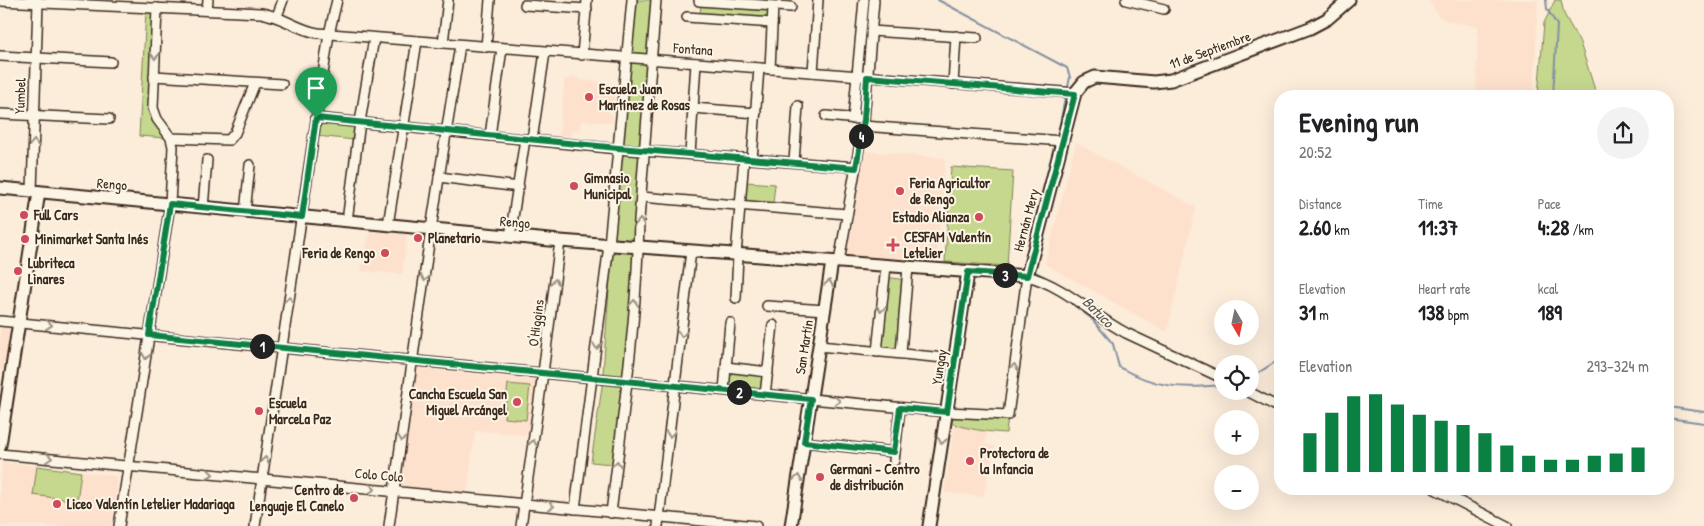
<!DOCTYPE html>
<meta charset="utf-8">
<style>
:root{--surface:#fff;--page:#f2f2f2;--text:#202124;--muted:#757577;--accent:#0b8043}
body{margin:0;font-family:"Patrick Hand",sans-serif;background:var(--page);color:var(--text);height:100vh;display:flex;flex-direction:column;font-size:19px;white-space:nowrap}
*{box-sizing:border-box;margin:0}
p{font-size:16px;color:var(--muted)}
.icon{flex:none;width:28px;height:28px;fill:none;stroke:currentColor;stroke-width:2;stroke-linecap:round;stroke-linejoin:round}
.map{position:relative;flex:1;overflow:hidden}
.side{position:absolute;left:1274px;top:90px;width:400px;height:405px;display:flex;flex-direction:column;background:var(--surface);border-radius:20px;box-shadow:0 5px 20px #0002}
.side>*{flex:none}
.needle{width:32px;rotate:171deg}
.buttons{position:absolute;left:1214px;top:300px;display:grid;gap:10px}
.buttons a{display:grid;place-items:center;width:45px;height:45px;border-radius:50%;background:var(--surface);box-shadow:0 5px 20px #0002;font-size:25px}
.pin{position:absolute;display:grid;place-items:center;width:42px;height:42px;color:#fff;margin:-51px -21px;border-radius:50% 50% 50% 0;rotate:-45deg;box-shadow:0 0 5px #0007}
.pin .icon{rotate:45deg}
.km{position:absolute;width:25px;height:25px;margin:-12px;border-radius:50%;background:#222;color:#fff;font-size:14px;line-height:25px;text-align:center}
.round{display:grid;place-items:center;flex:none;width:52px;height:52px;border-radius:26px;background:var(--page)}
.overview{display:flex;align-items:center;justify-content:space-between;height:85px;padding:0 25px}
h1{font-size:28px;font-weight:800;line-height:38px}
.stats{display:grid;grid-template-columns:repeat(3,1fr);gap:8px;height:85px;padding:5px 25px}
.stats div{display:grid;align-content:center}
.stats b{font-size:21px;font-weight:800}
.stats small{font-size:14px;font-weight:400}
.stats p{font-size:14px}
.chart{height:140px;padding:10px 25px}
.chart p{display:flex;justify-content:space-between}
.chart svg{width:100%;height:90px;margin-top:5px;stroke:var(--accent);stroke-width:6}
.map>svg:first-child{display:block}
</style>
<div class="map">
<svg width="1704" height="526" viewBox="0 0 1704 526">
<rect width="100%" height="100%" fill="#fcecda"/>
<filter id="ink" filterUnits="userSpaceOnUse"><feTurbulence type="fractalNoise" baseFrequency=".02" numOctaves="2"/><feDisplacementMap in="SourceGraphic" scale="10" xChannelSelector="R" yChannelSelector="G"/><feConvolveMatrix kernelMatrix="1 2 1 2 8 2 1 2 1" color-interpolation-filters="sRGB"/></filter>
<g filter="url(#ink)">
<g fill="#fde1cd">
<path d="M1429,0H1538L1534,96H1476L1478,26L1451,22L1439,17Z"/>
<path d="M571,77L579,78L580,80L616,84L613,111H610V114L613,115L612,123L581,120L579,130H572L571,136L559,135L565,79H571Z"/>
<path d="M1076,143L1196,207L1167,332L1045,264Z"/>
<path d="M865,151L945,158L937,263L846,259Z"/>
<path d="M370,231L407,235L402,274L361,271Z"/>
<path d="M0,326L11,328L6,371L0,370Z"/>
<path d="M417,368L537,380L530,435L475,431L467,493L399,486Z"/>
<path d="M955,425L987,432L985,445L995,446L983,497L944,492Z"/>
<path d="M2,462L118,476L112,526H0V481Z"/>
</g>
<g fill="#c5d88e" stroke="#808156">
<path d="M636,0H654L635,243L613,241Z"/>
<path d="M1555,0H1561L1564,14L1580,43L1596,93V96H1538L1544,23Z"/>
<path d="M701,2L771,8L770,21L700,16Z"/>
<path d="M146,11L154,12L150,108L166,138L139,136Z"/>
<path d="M319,121L357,126L354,140L317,136Z"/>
<path d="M951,167L1013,171L1007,266L945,262Z"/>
<path d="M746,182L775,184L773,204L745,203Z"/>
<path d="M612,248L635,251L624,389L612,464L591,462L602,387Z"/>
<path d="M886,277L905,280L899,349L879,347Z"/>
<path d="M727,369L766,373L764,393L725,389Z"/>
<path d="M508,384L530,386L526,420L504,418Z"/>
<path d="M949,414L1008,416L1006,433C987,432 966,429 948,422Z"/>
<path d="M37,466L81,472L77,501L33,495Z"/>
</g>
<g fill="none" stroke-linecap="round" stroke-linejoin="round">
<g stroke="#8291a2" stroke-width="2">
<path d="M938,0L1067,68L1070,77L1068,87"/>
<path d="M1546,0L1547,9L1557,25L1553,96"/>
<path d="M1058,135L1065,98"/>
<path d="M1034,271L1052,281"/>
<path d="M1072,302L1075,306L1091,318L1113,344L1119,367C1156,388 1182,389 1222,385"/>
<path d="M1250,378L1280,359"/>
<path d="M1668,407L1704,412"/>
<path d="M1668,418L1704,423"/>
</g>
<g stroke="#3b2a1e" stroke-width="12">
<g id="minor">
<path d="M1126,0L1164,9"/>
<path d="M0,1L261,13C282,16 298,30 318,33L1075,93"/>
<path d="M699,1L791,7"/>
<path d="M525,5L587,9"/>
<path d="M207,10L208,0"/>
<path d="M277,16L283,0"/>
<path d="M687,17L772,23"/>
<path d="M871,31L977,38"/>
<path d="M443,43L448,0"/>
<path d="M486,47L490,0"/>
<path d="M582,55L587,0"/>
<path d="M0,56L111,62"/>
<path d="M770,69L773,6"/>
<path d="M813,72L818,0"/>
<path d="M154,76L282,84"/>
<path d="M953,84L956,36"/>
<path d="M693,108L756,113"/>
<path d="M0,114L109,119"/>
<path d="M826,116L858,119"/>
<path d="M316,118L618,149L856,167"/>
<path d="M853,119L864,0"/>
<path d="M863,126L1062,141"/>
<path d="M490,136L502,48"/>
<path d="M171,138L229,140L235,133L255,83"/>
<path d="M532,140L545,52"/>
<path d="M690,154L696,63"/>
<path d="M752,159L759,68"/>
<path d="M794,162L798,106"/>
<path d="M439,177L519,187"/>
<path d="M32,191L38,2"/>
<path d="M641,197L847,214"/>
<path d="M203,208L207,160"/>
<path d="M245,212L250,165"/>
<path d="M347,221L360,122L374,38"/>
<path d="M388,225L417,41"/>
<path d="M510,237L525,139"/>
<path d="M736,255L744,158"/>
<path d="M839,262L864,120L874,0"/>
<path d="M736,298L738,255"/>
<path d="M767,306L825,310"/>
<path d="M0,321L947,412L1008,415L1027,276C1065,286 1092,315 1126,333L1222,378"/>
<path d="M819,346L955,359"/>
<path d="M877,352L886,266"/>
<path d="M901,353L908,267"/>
<path d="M726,367L768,372"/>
<path d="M724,390L730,323"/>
<path d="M1247,391L1280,408"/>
<path d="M765,395L773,325"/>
<path d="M804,442L894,452"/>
<path d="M0,454L756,526"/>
<path d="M894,461L900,408"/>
<path d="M1435,489L1507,526"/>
<path d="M575,509L609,245L632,0"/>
<path d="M611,513C623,415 637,318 639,220L656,0"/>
<path d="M119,526L170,204L173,147L171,138L157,119L153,108L157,8"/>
<path d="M255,526L329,34L337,0"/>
<path d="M389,526L431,229L460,45"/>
<path d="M521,526L543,373L560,241"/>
<path d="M658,526L691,251"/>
</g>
</g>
<g stroke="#3b2a1e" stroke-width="15">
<g id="major">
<path d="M0,188L560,241L1027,276L1075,93L1084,82L1095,77L1154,82L1171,80L1310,28L1327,19L1349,0"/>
<path d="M0,445L39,192"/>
<path d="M791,526L832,262"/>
<path d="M929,526L968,272"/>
</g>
</g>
<use href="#minor" stroke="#fcf5e5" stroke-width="9"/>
<use href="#major" stroke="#fcf5e5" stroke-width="11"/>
</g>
<defs><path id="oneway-chevron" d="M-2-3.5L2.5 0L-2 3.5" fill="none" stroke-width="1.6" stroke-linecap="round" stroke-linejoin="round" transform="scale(1.25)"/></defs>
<g stroke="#9c9082">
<use href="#oneway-chevron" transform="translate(155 56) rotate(93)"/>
<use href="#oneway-chevron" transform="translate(34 143) rotate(-88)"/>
<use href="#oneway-chevron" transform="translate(640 222) rotate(-88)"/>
<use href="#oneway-chevron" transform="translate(425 278) rotate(98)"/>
<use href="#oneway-chevron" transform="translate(555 282) rotate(-83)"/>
<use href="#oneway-chevron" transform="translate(829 283) rotate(-81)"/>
<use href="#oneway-chevron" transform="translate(289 300) rotate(-82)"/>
<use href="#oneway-chevron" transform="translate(634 303) rotate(-85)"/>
<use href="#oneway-chevron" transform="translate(881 309) rotate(96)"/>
<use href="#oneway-chevron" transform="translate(49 325) rotate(6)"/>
<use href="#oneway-chevron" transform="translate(682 334) rotate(96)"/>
<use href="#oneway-chevron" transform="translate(597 346) rotate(97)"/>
<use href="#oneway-chevron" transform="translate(146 356) rotate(99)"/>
<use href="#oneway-chevron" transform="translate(1014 367) rotate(-82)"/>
<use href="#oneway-chevron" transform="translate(837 401) rotate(6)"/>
<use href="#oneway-chevron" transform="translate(670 434) rotate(97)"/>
<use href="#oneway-chevron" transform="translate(402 438) rotate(98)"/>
<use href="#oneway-chevron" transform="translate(942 441) rotate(99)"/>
<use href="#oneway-chevron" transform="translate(533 443) rotate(-81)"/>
<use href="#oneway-chevron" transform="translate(49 458) rotate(5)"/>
<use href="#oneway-chevron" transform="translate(265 460) rotate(-81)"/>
<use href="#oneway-chevron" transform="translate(617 464) rotate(-83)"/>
<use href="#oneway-chevron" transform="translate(210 474) rotate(6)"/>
<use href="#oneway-chevron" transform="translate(798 478) rotate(-81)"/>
<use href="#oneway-chevron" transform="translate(372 489) rotate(5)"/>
<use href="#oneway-chevron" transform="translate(551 506) rotate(7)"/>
</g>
</g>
<g fill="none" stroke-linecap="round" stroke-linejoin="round" filter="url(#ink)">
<g stroke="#fff" stroke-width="10">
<path id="route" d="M867,77L1075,94L1027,276L968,272L947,412L900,408L894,452L804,442L811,399L149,335L170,204L302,217L316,118L618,148L856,168L864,120Z"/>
</g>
<use href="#route" stroke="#0b8043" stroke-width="6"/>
</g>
<g fill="#d1495b" stroke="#fcf5e5" stroke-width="2">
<circle cx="589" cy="97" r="5"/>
<circle cx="574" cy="186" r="5"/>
<circle cx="900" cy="191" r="5"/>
<circle cx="24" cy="215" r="5"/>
<circle cx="979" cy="217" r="5"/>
<circle cx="418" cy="238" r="5"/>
<circle cx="25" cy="239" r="5"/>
<path d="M890.5 237.5h5v5h5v5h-5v5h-5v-5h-5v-5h5z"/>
<circle cx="385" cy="253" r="5"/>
<circle cx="18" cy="271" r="5"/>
<circle cx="517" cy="402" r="5"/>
<circle cx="259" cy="411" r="5"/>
<circle cx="970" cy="461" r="5"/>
<circle cx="820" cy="477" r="5"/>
<circle cx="354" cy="498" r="5"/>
<circle cx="57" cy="504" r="5"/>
</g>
<g text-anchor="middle" stroke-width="4" stroke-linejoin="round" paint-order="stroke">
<g font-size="14" fill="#3b2a1e" stroke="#fcf5e5">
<text transform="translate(693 49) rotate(4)" y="5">Fontana</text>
<text transform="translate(1210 50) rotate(-20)" y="5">11 de Septiembre</text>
<text transform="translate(20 96) rotate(-88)" y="5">Yumbel</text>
<text transform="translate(112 184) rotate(5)" y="5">Rengo</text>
<text transform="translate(1026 220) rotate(-75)" y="5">Hernán Mery</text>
<text transform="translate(515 222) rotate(5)" y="5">Rengo</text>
<text transform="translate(536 323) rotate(-83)" y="5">O'Higgins</text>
<text transform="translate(804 347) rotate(-81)" y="5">San Martín</text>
<text transform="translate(939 367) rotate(-81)" y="5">Yungay</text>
<text transform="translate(379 475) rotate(5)" y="5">Colo Colo</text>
</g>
<g font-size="14" font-weight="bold" fill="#3b2a1e" stroke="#fcf5e5" text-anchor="start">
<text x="599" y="94">Escuela Juan<tspan x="599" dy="16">Martínez de Rosas</tspan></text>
<text x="584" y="183">Gimnasio<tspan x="584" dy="16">Municipal</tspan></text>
<text x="910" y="188">Feria Agricultor<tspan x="910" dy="16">de Rengo</tspan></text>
<text x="34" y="220">Full Cars</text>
<text x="969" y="222" text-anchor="end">Estadio Alianza</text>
<text x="904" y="242">CESFAM Valentín<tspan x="904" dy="16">Letelier</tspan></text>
<text x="428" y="243">Planetario</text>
<text x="35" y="244">Minimarket Santa Inés</text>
<text x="375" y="258" text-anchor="end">Feria de Rengo</text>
<text x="28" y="268">Lubriteca<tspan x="28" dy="16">Linares</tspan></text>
<text x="507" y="399" text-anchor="end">Cancha Escuela San<tspan x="507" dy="16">Miguel Arcángel</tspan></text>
<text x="269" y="408">Escuela<tspan x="269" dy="16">MarceLa Paz</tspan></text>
<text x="980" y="458">Protectora de<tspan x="980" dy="16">la Infancia</tspan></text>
<text x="830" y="474">Germani - Centro<tspan x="830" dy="16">de distribución</tspan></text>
<text x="344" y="495" text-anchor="end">Centro de<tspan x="344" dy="16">Lenguaje El Canelo</tspan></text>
<text x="67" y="509">Liceo Valentín Letelier Madariaga</text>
</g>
<g font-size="15" font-style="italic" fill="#585555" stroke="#fcf5e5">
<text transform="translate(1098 312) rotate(45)" y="5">Batuco</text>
</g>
</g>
</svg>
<div class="buttons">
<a><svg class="needle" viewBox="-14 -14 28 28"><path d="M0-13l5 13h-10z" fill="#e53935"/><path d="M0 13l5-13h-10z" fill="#757577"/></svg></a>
<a><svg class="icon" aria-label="locate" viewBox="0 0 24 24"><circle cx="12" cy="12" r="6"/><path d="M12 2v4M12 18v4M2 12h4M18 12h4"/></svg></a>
<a>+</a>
<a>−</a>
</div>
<div class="pin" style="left:316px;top:118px;background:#1e9e55"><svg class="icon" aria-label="arrive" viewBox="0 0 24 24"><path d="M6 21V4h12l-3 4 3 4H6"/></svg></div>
<b class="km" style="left:262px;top:346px">1</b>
<b class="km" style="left:739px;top:392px">2</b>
<b class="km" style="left:1005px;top:275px">3</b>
<b class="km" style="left:861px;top:136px">4</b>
<section class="side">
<div class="overview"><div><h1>Evening run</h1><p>20:52</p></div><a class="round"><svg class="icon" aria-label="share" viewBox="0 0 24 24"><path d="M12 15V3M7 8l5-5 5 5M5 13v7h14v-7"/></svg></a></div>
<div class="stats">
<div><p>Distance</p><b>2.60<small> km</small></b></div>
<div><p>Time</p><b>11:37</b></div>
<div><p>Pace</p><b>4:28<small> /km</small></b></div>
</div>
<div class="stats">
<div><p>Elevation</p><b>31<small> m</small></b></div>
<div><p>Heart rate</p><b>138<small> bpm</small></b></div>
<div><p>kcal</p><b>189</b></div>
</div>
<div class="chart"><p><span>Elevation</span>293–324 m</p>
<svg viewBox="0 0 160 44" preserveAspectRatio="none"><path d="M5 44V25M15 44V15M25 44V7M35 44V6M45 44V11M55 44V16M65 44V19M75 44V21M85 44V25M95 44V31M105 44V36M115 44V38M125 44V38M135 44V36M145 44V35M155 44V32"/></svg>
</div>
</section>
</div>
